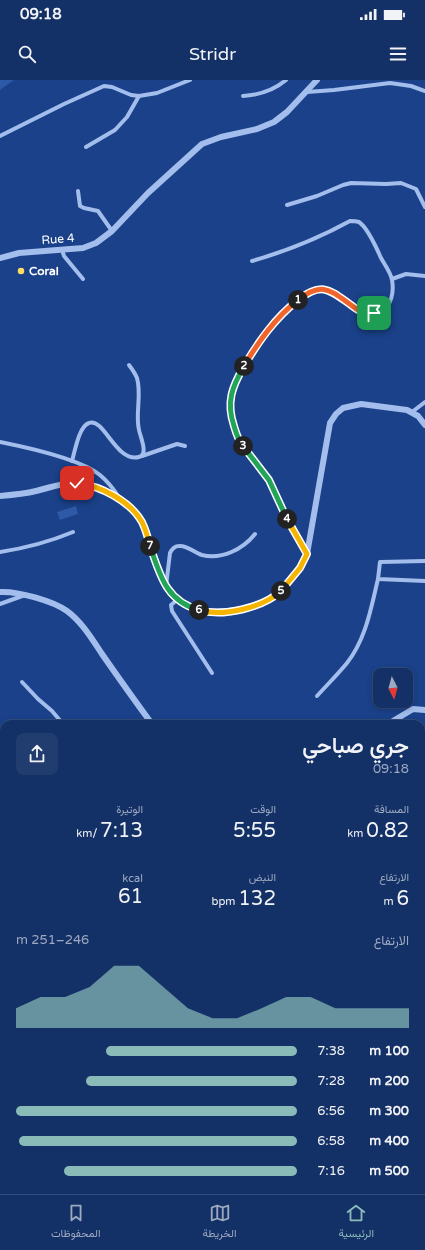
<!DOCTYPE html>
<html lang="ar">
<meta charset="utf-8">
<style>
:root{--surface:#143167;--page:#213d70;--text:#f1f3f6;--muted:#9da9c0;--line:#334c7b;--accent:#8bbbb9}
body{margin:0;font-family:"Varela Round",Vazirmatn,sans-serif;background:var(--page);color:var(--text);direction:rtl;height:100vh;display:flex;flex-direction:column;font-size:15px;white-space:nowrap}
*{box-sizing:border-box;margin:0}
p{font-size:13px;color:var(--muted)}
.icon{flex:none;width:22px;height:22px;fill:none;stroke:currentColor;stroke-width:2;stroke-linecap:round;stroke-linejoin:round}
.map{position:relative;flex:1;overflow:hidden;direction:ltr}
.side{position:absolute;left:0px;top:640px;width:425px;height:474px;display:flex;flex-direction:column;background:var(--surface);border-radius:12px 12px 0 0;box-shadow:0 2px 6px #0003,0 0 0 1px var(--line);direction:rtl}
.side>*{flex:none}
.needle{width:26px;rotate:174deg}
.buttons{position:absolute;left:373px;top:588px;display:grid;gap:8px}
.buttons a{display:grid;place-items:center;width:40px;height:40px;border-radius:8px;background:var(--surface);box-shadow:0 2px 6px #0003,0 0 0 1px var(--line);font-size:20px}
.pin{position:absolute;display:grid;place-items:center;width:34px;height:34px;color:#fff;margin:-17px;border-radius:8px;box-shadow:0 2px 6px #0006}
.km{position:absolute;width:20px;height:20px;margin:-10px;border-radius:50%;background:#222;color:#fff;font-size:11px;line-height:20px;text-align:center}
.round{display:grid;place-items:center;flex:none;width:42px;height:42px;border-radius:8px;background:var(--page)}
.overview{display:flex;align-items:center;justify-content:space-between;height:68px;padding:0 16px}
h1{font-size:22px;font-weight:600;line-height:30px}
.metrics{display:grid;grid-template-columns:repeat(3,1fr);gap:6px;height:68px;padding:4px 16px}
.metrics div{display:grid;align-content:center}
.metrics b{font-size:20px;font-weight:600}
.metrics small{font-size:11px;font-weight:400}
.metrics p{font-size:11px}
.chart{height:112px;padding:8px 16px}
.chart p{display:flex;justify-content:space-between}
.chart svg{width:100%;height:72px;margin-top:4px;fill:var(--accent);opacity:.7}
ul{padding:0 16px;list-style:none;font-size:13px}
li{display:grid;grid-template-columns:64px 48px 1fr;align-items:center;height:30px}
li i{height:10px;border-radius:5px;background:var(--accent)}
.status{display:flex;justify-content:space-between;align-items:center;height:28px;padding:0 20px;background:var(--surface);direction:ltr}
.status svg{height:11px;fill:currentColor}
header{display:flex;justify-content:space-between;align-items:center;height:52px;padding:0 16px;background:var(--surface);font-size:18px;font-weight:600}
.menu{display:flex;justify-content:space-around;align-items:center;height:56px;border-top:1px solid var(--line);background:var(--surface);font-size:11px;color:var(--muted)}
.menu a{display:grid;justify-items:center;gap:2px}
.menu .on{color:var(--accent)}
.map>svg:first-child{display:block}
</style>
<div class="status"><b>09:18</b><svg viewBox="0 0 49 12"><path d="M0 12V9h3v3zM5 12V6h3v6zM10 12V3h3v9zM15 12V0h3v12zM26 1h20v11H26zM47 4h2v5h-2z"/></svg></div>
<header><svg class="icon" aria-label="menu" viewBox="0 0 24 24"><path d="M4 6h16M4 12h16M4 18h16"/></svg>Stridr<svg class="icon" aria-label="search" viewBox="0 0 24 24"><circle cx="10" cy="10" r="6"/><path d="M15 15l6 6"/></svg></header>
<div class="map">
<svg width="425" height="1114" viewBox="0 0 425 1114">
<rect width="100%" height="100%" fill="#1a4189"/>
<g fill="#2d59a7">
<path d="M0,0H14L0,10Z"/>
<path d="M76,426L78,434L60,440L57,432Z"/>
<path d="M0,689L4,691V1110H367L368,1114H0Z"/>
</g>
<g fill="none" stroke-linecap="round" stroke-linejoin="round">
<g stroke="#a3beed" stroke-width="4">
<path d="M307,12L334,10L390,3L411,6L425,11"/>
<path d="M243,16C259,15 273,11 286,0"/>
<path d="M0,56L64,24L104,6L112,7L131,15L139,16"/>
<path d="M86,67L115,50L127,37L139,16L157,13L190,0"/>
<path d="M78,111L80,126L84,128L98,131L112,151"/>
<path d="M287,125L317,116L343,105L351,103L386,104L401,103L416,109L425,127"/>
<path d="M62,170L64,176L83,199"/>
<path d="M252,181C287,171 319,158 350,141C353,141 356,141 359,142C368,148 377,169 381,178C385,185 391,193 392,200C394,211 392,227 380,231C354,243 340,202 312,211C294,217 277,239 266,253C259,262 253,271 247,281C234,304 225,319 234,346C236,352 237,358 241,363C249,376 262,387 270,401C283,425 292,451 307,474"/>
<path d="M392,199L406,194L425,196"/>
<path d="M412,332L425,322"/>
<path d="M0,362C25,367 80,379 100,395C107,401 113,408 118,416"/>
<path d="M142,376L177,364L185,366"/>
<path d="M72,381C75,371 79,346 89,343C104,337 116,383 139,377C149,375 140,356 139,350C135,333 142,315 137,298C135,293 132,289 129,285"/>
<path d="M0,472C26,468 49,462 73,452"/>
<path d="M425,481L380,482L378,499L425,501"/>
<path d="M166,506L170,473C172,469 174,466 179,466C187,465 195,473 202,475C222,480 243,469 255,454"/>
<path d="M177,520L171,525L172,531L212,593"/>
<path d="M0,524L25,515"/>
<path d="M22,602L38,619L52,631L63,644"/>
<path d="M317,616C327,605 338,594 347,583C366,559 371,528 378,499"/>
<path d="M421,836L425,849"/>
<path d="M421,988L425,992"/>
</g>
<g stroke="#a3beed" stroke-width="6">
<path d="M0,178L19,173L83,168L96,163L112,151L148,113L202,64L221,57L257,49L274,42L287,32L317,0"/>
<path d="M0,416C12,415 24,414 36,411C49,408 63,402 77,403C87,403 97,408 106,412C110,414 116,416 119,419C128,425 137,434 142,443C159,476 156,525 204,531C215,533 226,531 237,530C272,526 291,504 307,474L330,343L336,334L343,328L361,324L407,330L418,336L425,345"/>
<path d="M0,512C18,511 53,521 67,531C82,542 92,559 102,574C118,597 135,621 152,644"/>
<path d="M388,644L413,629L425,630"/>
</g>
</g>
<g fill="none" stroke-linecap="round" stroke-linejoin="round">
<g stroke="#fff" stroke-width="8">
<path id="split-1" d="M298,220C322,201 330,210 351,225C355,228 360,232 365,233C367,234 371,233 374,233"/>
</g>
<g stroke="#fff" stroke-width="8">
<path id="split-2" d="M244,286C259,261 275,238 298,220"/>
</g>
<g stroke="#fff" stroke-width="8">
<path id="split-3" d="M243,366C238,360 236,353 234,346C226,322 232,307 244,286"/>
</g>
<g stroke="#fff" stroke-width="8">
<path id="split-4" d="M243,366L269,400L287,439"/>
</g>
<g stroke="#fff" stroke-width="8">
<path id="split-5" d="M281,511L300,488L307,474L287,439"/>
</g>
<g stroke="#fff" stroke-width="8">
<path id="split-6" d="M199,530C223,537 262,528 281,511"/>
</g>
<g stroke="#fff" stroke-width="8">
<path id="split-7" d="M150,466C160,495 166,521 199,530"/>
</g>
<g stroke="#fff" stroke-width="8">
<path id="split-8" d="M77,403C101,406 130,421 142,442C146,450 148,458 150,466"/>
</g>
<use href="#split-1" stroke="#f0652b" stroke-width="5"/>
<use href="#split-2" stroke="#f0652b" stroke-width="5"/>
<use href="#split-3" stroke="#22a559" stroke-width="5"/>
<use href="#split-4" stroke="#22a559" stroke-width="5"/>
<use href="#split-5" stroke="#f5b400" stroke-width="5"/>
<use href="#split-6" stroke="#f5b400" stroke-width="5"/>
<use href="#split-7" stroke="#22a559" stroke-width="5"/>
<use href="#split-8" stroke="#f5b400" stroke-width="5"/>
</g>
<circle fill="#ffde5f" stroke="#1a4189" stroke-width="1.5" cx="21" cy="191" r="4"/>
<g text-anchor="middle" stroke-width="3.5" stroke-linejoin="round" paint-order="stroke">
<g font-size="12" fill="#fff" stroke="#1a4189">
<text transform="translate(58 159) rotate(-4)" y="4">Rue 4</text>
</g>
<g font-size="12" font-weight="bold" fill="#fff" stroke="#1a4189" text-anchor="start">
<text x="29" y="195">Coral</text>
</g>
</g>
</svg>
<div class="buttons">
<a><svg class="needle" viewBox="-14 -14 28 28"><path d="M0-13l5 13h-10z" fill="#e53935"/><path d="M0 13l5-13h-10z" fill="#9da9c0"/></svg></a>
</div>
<div class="pin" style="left:374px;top:233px;background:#1e9e55"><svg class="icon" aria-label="arrive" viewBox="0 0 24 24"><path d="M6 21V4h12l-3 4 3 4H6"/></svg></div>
<div class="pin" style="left:77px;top:403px;background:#d93025"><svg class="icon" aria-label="check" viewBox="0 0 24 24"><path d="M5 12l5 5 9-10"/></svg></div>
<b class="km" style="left:298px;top:220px">1</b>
<b class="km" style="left:244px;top:286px">2</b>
<b class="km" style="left:243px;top:366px">3</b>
<b class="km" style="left:287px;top:439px">4</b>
<b class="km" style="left:281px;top:511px">5</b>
<b class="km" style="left:199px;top:530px">6</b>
<b class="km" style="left:150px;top:466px">7</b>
<section class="side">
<div class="overview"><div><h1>جري صباحي</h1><p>09:18</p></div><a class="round"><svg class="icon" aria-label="share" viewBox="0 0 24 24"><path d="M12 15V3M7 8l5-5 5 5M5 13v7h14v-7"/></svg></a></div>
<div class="metrics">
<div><p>المسافة</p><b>0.82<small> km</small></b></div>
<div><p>الوقت</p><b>5:55</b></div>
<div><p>الوتيرة</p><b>7:13<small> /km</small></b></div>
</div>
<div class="metrics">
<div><p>الارتفاع</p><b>6<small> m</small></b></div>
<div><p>النبض</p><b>132<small> bpm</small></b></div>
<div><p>kcal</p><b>61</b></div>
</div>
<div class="chart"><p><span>الارتفاع</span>246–251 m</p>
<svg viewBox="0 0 160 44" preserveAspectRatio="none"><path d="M0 44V32L10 25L20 25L30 19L40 6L50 6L60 19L70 32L80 38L90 38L100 32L110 25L120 25L130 32L140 32L150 32L160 32V44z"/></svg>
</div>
<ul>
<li><b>100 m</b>7:38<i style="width:68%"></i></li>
<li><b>200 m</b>7:28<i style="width:75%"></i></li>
<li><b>300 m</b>6:56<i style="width:100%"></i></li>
<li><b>400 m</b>6:58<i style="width:99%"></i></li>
<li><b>500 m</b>7:16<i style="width:83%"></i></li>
</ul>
</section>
</div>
<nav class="menu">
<a class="on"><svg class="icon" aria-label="home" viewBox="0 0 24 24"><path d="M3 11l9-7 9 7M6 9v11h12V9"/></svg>الرئيسية</a>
<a><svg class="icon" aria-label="map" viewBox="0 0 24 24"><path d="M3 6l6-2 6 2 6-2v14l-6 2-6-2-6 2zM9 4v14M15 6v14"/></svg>الخريطة</a>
<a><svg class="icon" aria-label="saved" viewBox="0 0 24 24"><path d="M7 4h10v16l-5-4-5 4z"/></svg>المحفوظات</a>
</nav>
